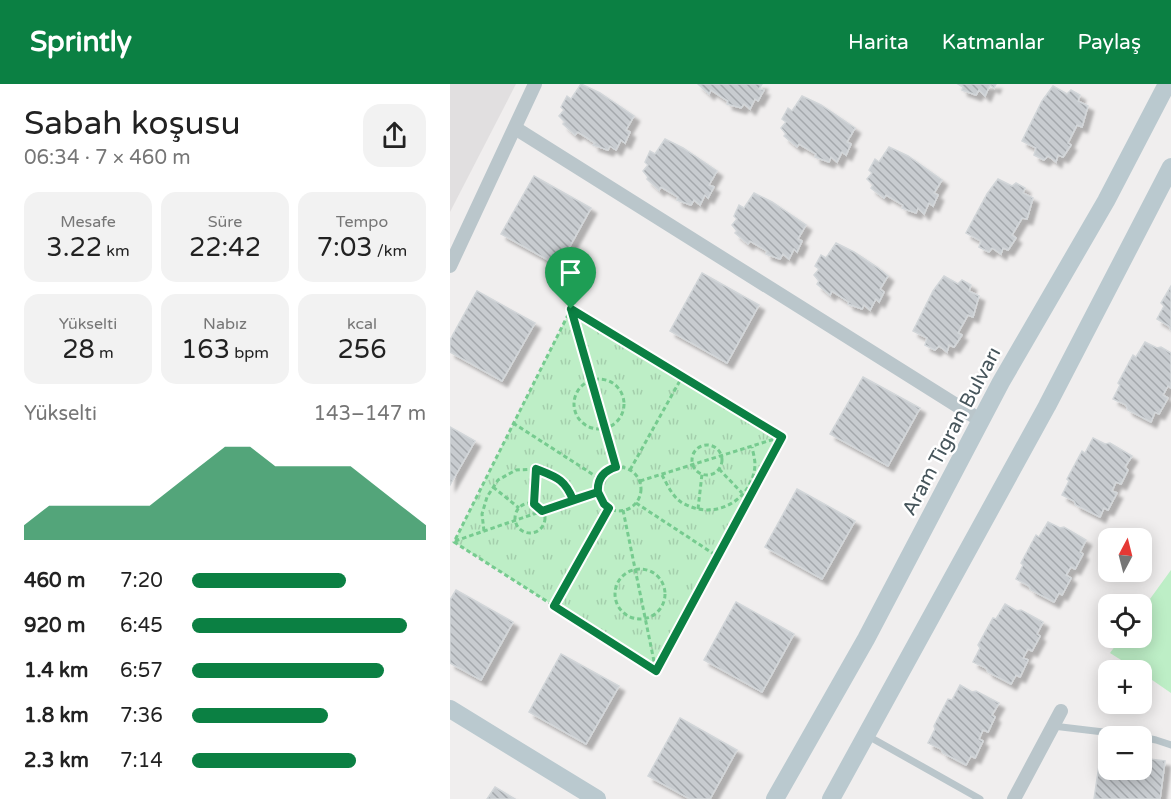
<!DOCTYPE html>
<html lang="tr">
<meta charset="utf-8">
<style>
:root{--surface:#fff;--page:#f2f2f2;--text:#222;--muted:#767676;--accent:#0b8043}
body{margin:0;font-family:"Varela Round",sans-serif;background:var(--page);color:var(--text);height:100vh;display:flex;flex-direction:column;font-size:22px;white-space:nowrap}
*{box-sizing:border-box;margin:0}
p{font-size:20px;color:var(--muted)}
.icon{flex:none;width:33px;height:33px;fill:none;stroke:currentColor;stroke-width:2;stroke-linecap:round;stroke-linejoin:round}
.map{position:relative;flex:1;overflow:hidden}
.side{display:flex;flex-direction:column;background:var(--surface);width:450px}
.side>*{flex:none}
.needle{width:39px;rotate:7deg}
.tools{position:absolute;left:648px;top:444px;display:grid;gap:12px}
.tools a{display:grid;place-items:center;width:54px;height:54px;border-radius:12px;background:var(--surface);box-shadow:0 3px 15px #0003;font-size:30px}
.pin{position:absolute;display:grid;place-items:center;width:51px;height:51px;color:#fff;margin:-62px -26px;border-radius:50% 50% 50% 0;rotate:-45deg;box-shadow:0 0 6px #0007}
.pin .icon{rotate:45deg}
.round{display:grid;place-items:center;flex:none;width:63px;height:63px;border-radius:18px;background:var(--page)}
.headline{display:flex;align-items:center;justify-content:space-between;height:102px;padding:0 24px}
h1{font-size:33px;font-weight:600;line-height:45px}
.metrics{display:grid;grid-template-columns:repeat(3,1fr);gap:9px;height:102px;padding:6px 24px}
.metrics div{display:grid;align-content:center;border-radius:15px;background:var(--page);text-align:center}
.metrics b{font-size:26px;font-weight:600}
.metrics small{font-size:16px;font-weight:400}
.metrics p{font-size:16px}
.chart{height:168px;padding:12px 24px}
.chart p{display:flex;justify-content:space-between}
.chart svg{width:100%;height:108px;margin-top:6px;fill:var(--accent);opacity:.7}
ul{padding:0 24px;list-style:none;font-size:20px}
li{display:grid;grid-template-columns:96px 72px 1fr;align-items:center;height:45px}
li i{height:15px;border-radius:8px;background:var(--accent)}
header{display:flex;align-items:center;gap:36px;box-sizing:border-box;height:84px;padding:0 30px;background:var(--accent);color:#fff}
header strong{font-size:28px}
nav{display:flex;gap:33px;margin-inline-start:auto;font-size:21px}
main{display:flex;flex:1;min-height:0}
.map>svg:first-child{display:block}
</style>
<header>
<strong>Sprintly</strong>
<nav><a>Harita</a><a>Katmanlar</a><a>Paylaş</a></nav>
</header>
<main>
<section class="side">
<div class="headline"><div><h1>Sabah koşusu</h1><p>06:34 · 7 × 460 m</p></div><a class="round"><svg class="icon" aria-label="share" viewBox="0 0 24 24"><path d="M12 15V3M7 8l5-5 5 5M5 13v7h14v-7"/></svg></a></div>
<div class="metrics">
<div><p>Mesafe</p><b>3.22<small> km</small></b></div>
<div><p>Süre</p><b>22:42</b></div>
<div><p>Tempo</p><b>7:03<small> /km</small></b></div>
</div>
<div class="metrics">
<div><p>Yükselti</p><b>28<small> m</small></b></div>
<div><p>Nabız</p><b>163<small> bpm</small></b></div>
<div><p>kcal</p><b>256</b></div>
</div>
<div class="chart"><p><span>Yükselti</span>143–147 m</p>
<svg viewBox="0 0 160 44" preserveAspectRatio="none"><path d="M0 44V38L10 30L20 30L30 30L40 30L50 30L60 22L70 14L80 6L90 6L100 14L110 14L120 14L130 14L140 22L150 30L160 38V44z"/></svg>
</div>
<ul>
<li><b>460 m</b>7:20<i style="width:66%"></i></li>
<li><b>920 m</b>6:45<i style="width:92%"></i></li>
<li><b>1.4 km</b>6:57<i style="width:82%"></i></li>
<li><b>1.8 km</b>7:36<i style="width:58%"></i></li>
<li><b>2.3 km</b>7:14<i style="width:70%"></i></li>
</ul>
</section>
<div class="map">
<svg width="721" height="715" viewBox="0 0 721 715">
<defs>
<pattern id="park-tufts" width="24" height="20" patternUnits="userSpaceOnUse" patternTransform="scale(1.5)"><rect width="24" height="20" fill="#bdeec6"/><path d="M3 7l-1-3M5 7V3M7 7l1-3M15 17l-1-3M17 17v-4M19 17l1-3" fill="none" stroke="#a4ceac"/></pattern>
<pattern id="building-back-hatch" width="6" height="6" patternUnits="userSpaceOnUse" patternTransform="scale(1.5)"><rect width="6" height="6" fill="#c8ccd0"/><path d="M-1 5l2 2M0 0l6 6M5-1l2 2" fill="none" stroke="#a4a8ac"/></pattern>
<filter id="shadow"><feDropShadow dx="5.5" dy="5.5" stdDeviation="1.5" flood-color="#0004"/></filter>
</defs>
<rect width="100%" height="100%" fill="#f0eeee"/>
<path fill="#e1dfe0" d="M0,0H66L0,128Z"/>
<path fill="#bdeec6" d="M721,486V609L692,589V586H687L660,569L671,554H692V526Z"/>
<path fill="url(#park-tufts)" d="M121,225L332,353L206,587L4,458Z"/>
<g fill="url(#building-back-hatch)" stroke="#d2d6d9" stroke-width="1.5" filter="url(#shadow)">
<path d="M131,0L150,9L184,32L176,46L180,48L175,59L171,56L166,66L160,62L158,66L143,61L145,59L128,48L125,51L113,40L115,38L109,32L114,26L111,23L117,12L121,15Z"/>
<path d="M248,0H312L309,5L314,6L308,17L305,15L300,25L294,20L291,24L277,20L278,17L261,6L259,10Z"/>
<path d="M508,0H546L544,4L540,1L535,12L529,6L526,11L512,6L513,3Z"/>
<path d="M603,2L617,10L621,6L630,11L628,17L638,22L632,43L627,41L618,59L621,61L613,73L608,71L606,78L598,72L594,76L584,71L586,64L572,57L592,17Z"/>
<path d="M352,12L371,21L405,44L397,58L401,60L396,71L392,68L387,78L381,73L379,78L365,73L366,70L349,60L347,63L334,52L336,50L331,44L336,38L332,35L338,24L342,27Z"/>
<path d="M215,55L233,64L267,87L259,101L264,103L258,114L255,111L250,121L244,116L241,121L227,116L228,113L211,103L209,106L197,95L198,93L193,87L198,81L195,78L200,67L205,70Z"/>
<path d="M439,63L458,72L492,96L484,109L488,111L483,122L479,119L474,130L468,124L466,129L452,124L453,121L436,111L434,114L421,104L423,101L417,95L422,89L419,86L425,75L429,78Z"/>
<path d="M84,92L141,124L109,182L51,150Z"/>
<path d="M548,95L562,102L566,99L575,104L573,109L583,114L577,135L572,134L562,151L566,154L558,166L553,164L551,170L542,164L539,168L529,163L531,157L516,149L537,110Z"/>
<path d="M304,109L322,118L356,141L348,155L352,157L347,168L344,165L339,175L333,170L330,175L316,170L317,167L300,157L298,160L285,149L287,147L282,141L287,135L284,132L289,121L294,124Z"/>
<path d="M386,159L404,168L427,183L438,192L430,205L434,208L429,218L426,215L420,226L414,221L412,225L398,220L399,218L382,207L380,211L367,200L369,197L364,191L369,185L365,182L371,171L376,174Z"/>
<path d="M252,189L309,221L277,279L220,247Z"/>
<path d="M494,192L508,200L512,196L521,201L519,207L529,212L523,233L518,231L508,249L512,251L504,263L499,261L497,268L489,262L485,266L475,261L477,254L463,247L483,207Z"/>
<path d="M721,202V246L719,242L707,235L714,222L711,219Z"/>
<path d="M27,207L85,239L52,297L0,268V256Z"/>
<path d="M695,258L707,264L711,263L721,269V304L718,302L713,311L718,314L709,330L705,328L701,338L678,326L676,321L663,315L670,301L668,299L683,271L686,273Z"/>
<path d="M413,293L470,324L438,382L380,350Z"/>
<path d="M0,343L25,357L0,401Z"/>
<path d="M643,354L655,360L660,359L682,372L675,383L678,386L671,400L666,398L662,407L667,409L658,426L654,424L650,433L626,421L624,417L612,411L619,397L617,395L632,367L635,369Z"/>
<path d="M347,405L405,437L372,495L315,463Z"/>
<path d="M598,438L610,444L614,443L636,456L630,468L633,470L625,485L621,483L616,491L621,494L612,511L609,509L604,518L581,506L579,502L566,495L573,481L571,479L586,451L589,453Z"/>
<path d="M6,506L63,538L31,596L0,579V516Z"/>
<path d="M286,518L344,550L312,608L254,576Z"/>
<path d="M555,520L567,527L571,526L593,538L587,550L590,552L582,567L578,565L573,574L578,576L570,593L566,591L561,600L538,588L536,584L523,578L530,564L528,561L543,534L546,535Z"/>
<path d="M111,570L169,602L136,660L79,628Z"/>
<path d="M510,601L522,608L526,607L549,619L542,631L545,633L538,648L533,646L529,655L533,657L525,674L521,672L516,681L493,669L491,665L478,659L485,645L484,642L498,615L502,616Z"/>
<path d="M230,634L287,666L260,715H240L198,692Z"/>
<path d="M651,668L658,669V686H692V674L715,677L710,715H644Z"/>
<path d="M45,703L65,715H37Z"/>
</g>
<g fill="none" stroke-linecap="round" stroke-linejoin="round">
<g stroke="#76cb8f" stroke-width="3" stroke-dasharray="4.5 3" stroke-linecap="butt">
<path d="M126,215L121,225L166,383"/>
<circle cx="149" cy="320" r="25"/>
<path d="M63,339L150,395"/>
<circle cx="257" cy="376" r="15"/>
<circle cx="169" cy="405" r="22"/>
<path d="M269,385L292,409"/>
<path d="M180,386L232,293"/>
<path d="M212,391C217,400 222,412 231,418C233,420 237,421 239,422C269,435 303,414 305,381C305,375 303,368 302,363"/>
<path d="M190,397L331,353"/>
<path d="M43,403L69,424"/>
<path d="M186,419L267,472"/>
<circle cx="80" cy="434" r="15"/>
<path d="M84,420L86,385"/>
<path d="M248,425L252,390"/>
<path d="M173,426L206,587L332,353L121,225L4,458L206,587"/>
<path d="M34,447L32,430L37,413L48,396L66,386L86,385L109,394L119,406L123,416"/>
<path d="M5,457L148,408"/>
<circle cx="190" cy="510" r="25"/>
<path d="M104,522L159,424"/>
</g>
<g stroke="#bac6cb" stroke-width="7">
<path d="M603,642L687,652"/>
<path d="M418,652L530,715"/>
<path d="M692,653L706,656L721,661"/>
</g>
<g stroke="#bac6cb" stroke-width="14">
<path d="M65,44L530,336"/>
<path d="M0,182L85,0"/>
<path d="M564,715L611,627"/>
</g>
<g stroke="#bac9cf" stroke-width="18">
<path d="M0,625L147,715"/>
<path d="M325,715L416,555L551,298L656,117L717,0"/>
<path d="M381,715L597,322L721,83"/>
</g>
</g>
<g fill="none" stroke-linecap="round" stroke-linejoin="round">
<g stroke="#fff" stroke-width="12">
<path id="route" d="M121,225L166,383C153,387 147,395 148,408L123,416C115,395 106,393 86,385L84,420L92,427L148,408L154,420L159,424L104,522L206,587L332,353L121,225"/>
</g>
<use href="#route" stroke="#0b8043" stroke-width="8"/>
</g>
<g text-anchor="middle" stroke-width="5" stroke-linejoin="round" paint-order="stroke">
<g font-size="20" fill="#46555b" stroke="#fff">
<text transform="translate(501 347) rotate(-62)" y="7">Aram Tigran Bulvarı</text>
</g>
</g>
</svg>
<div class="tools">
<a><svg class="needle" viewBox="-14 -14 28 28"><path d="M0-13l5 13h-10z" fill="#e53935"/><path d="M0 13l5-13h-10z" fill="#767676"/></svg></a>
<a><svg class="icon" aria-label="locate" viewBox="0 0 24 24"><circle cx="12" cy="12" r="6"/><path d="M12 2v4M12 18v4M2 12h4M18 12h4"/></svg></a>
<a>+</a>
<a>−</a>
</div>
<div class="pin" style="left:121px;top:225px;background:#1e9e55"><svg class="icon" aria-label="arrive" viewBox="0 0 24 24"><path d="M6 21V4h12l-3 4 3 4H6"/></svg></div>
</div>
</main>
